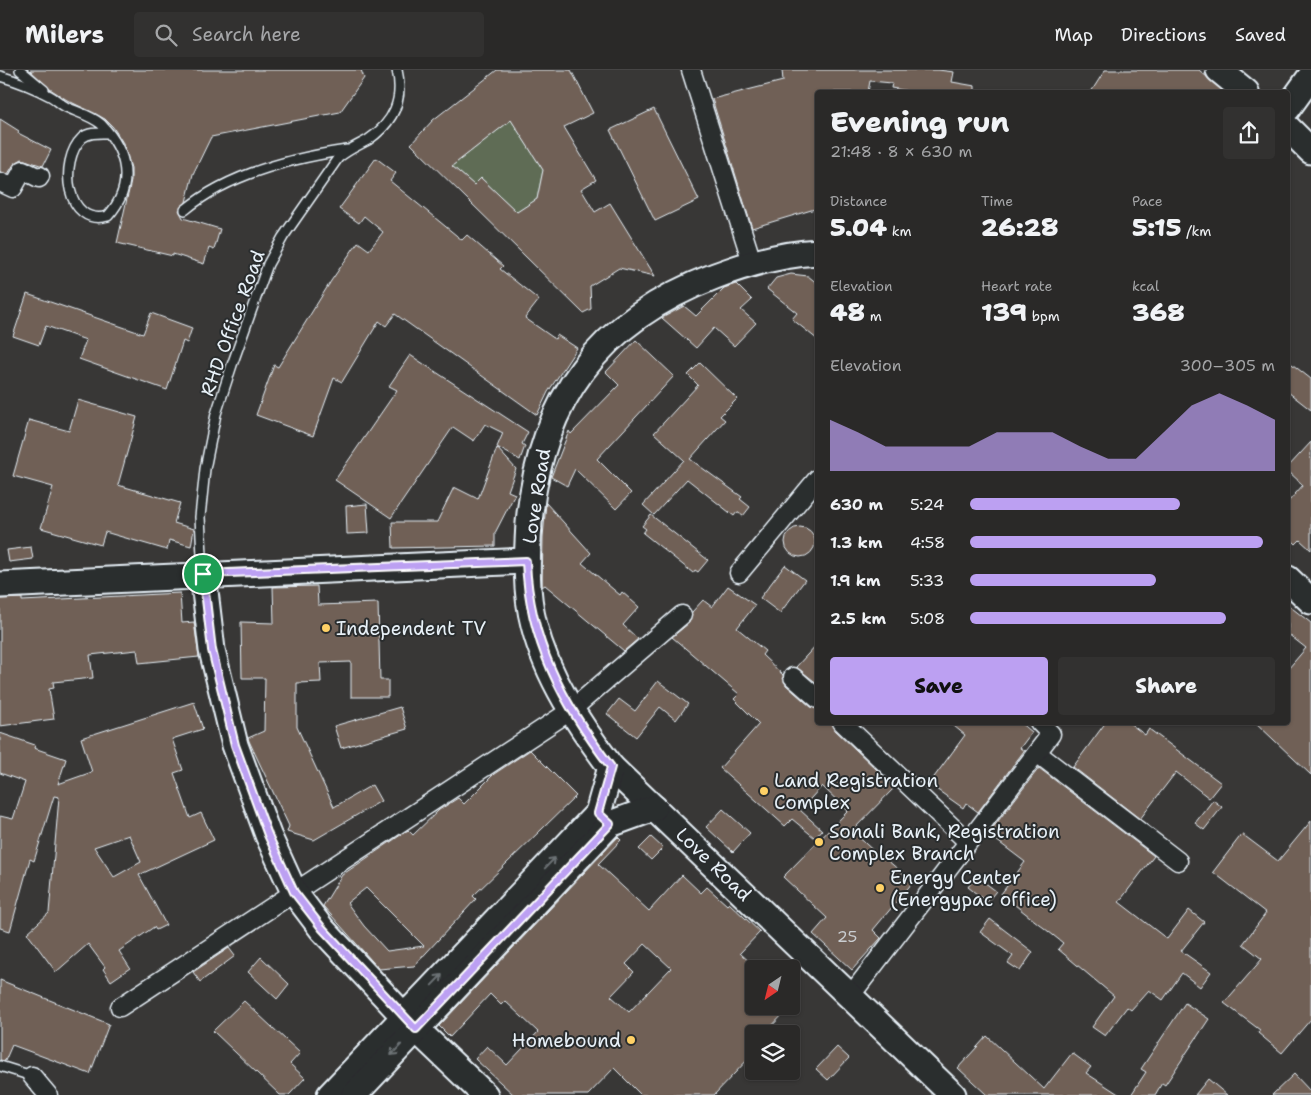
<!DOCTYPE html>
<meta charset="utf-8">
<style>
:root{--surface:#2a2928;--page:#323130;--text:#f1f3f6;--muted:#a5a6a8;--line:#464545;--accent:#bca0f2}
body{margin:0;font-family:"Shantell Sans",sans-serif;background:var(--page);color:var(--text);height:100vh;display:flex;flex-direction:column;font-size:19px;white-space:nowrap}
*{box-sizing:border-box;margin:0}
p{font-size:16px;color:var(--muted)}
.icon{flex:none;width:28px;height:28px;fill:none;stroke:currentColor;stroke-width:2;stroke-linecap:round;stroke-linejoin:round}
.map{position:relative;flex:1;overflow:hidden}
.drawer{position:absolute;left:815px;top:20px;width:475px;height:635px;display:flex;flex-direction:column;background:var(--surface);border-radius:5px;box-shadow:0 1px 4px #0004,0 0 0 1px var(--line)}
.drawer>*{flex:none}
.needle{width:32px;rotate:215deg}
.fabs{position:absolute;left:745px;top:890px;display:grid;gap:10px}
.fabs a{display:grid;place-items:center;width:55px;height:55px;border-radius:5px;background:var(--surface);box-shadow:0 1px 4px #0004,0 0 0 1px var(--line);font-size:25px}
.pin{position:absolute;display:grid;place-items:center;width:42px;height:42px;color:#fff;margin:-21px;border:2px solid #fff;border-radius:50%;box-shadow:0 1px 5px #0007}
.round{display:grid;place-items:center;flex:none;width:52px;height:52px;border-radius:5px;background:var(--page)}
.headline{display:flex;align-items:center;justify-content:space-between;height:85px;padding:0 15px}
h1{font-size:28px;font-weight:800;line-height:38px}
.metrics{display:grid;grid-template-columns:repeat(3,1fr);gap:8px;height:85px;padding:5px 15px}
.metrics div{display:grid;align-content:center}
.metrics b{font-size:25px;font-weight:800}
.metrics small{font-size:14px;font-weight:400}
.metrics p{font-size:14px}
.chart{height:140px;padding:10px 15px}
.chart p{display:flex;justify-content:space-between}
.chart svg{width:100%;height:90px;margin-top:5px;fill:var(--accent);opacity:.7}
.action{display:flex;gap:10px;margin-top:auto;padding:10px 15px}
.action a{flex:1;height:58px;border-radius:5px;background:var(--accent);color:#111;font-size:20px;font-weight:800;line-height:58px;text-align:center}
.action a+a{background:var(--page);color:var(--text)}
ul{padding:0 15px;list-style:none;font-size:16px}
li{display:grid;grid-template-columns:80px 60px 1fr;align-items:center;height:38px}
li i{height:12px;border-radius:6px;background:var(--accent)}
header{display:flex;align-items:center;gap:30px;box-sizing:border-box;height:70px;padding:0 25px;background:var(--surface);border-bottom:1px solid var(--line)}
header strong{font-size:24px}
nav{display:flex;gap:28px;margin-inline-start:auto;font-size:18px}
.search{width:350px;height:45px;background:var(--page);display:flex;align-items:center;gap:12px;box-sizing:border-box;padding:0 18px;border-radius:5px;color:var(--muted);font-size:19px}
.map>svg:first-child{display:block}
</style>
<header>
<strong>Milers</strong>
<div class="search"><svg class="icon" aria-label="search" viewBox="0 0 24 24"><circle cx="10" cy="10" r="6"/><path d="M15 15l6 6"/></svg>Search here</div>
<nav><a>Map</a><a>Directions</a><a>Saved</a></nav>
</header>
<div class="map">
<svg width="1311" height="1025" viewBox="0 0 1311 1025">
<rect width="100%" height="100%" fill="#383736"/>
<filter id="ink" filterUnits="userSpaceOnUse"><feTurbulence type="fractalNoise" baseFrequency=".02" numOctaves="2"/><feDisplacementMap in="SourceGraphic" scale="10" xChannelSelector="R" yChannelSelector="G"/><feConvolveMatrix kernelMatrix="1 2 1 2 8 2 1 2 1" color-interpolation-filters="sRGB"/></filter>
<g filter="url(#ink)">
<path fill="#5e6c55" stroke="#a3aea6" d="M511,50L543,100L537,129L517,142L481,108L474,115L452,96Z"/>
<g fill="#706157" stroke="#e8f1f8" fill-rule="evenodd">
<path d="M30,0H361L364,8L340,42L211,67L193,104L186,132L179,140L183,148L220,159L214,180L209,178L204,194L173,184V186L117,173L131,111V98L123,73L113,57L105,49L67,30L50,19Z"/>
<path d="M497,0H571L593,43L564,57L596,110L581,119L595,142L610,133L655,206L619,198L590,216L591,239L583,243L411,74L433,50ZM511,50L543,100L537,129L517,142L481,108L474,115L452,96Z"/>
<path d="M782,0H938L954,2L952,12L975,16V22H915L891,18L892,13L870,11L868,22H818V138L752,158L712,29L783,11Z"/>
<path d="M1105,0H1199L1224,22H1091Z"/>
<path d="M654,39L699,130L655,151L610,60Z"/>
<path d="M0,49L19,61L18,63L51,80L43,96L22,89L14,94L8,104L0,102Z"/>
<path d="M376,88L396,103L390,111L462,170L467,165L503,196L500,199L539,230L525,248L555,269L557,265L577,278L548,322L537,345L395,244L386,256L379,251L342,312L334,308L313,366L256,345L274,295L278,297L331,211L358,172L369,180L383,162L364,146L359,153L339,139Z"/>
<path d="M791,204L808,206L818,214V270L792,249L797,243L767,219L776,208Z"/>
<path d="M736,214L752,230L741,240L756,253L734,276L714,258L696,278L662,248L684,236L696,246L724,218Z"/>
<path d="M27,224L143,264L151,243L192,258L187,273L183,271L167,320L79,289L86,270L46,256L39,275L13,266Z"/>
<path d="M636,270L674,306L597,389L631,423L616,439L575,399L567,416L551,407L569,361L571,364L619,315L606,302Z"/>
<path d="M410,285L528,362L522,374L525,376L520,390L497,377L503,363L485,354L474,371L453,357L391,448L335,410L397,320L389,316Z"/>
<path d="M1288,291L1311,309V340L1288,322Z"/>
<path d="M700,293L737,329L720,346L725,350L690,389L742,427L740,429L750,437L743,446L737,442L734,446L687,409L654,445L643,435L684,390L654,363L698,315L688,305Z"/>
<path d="M78,330L137,347L118,415L180,433L174,453L194,459L191,476L169,470L167,480L105,462L101,475L41,458L53,417L13,406L29,350L69,361Z"/>
<path d="M1311,372V480L1300,470L1296,474L1288,466V432L1303,415L1288,401V397Z"/>
<path d="M497,378L516,399L508,421L515,424L495,463V476L393,478L392,452H437L454,417L478,429Z"/>
<path d="M546,433L591,483L582,493L620,525L622,522L639,537L623,555L638,569L624,581L545,515L542,517L543,467Z"/>
<path d="M367,434L369,463L347,464L346,436Z"/>
<path d="M651,445L708,490L698,502L695,500L693,503L643,463L646,459L642,456Z"/>
<circle cx="800" cy="472" r="15"/>
<path d="M31,477L33,489L9,492L7,480Z"/>
<path d="M785,495L805,510L780,543L760,528Z"/>
<path d="M317,516L318,535L378,533L380,610H388V627H351V592L320,593L321,612L297,613V657L334,737L372,715L381,731L314,770L287,762L289,756L249,671L248,668L264,661L265,608H242L241,552L274,553L273,517Z"/>
<path d="M728,516L755,535L737,558L765,581L762,585L783,605L786,615L811,637L818,639V652H832L835,660L895,717L852,761L879,786L880,784L913,812L873,860L881,868L852,900L813,864L827,848L783,807L848,741L822,716L800,740L822,760L815,768L792,749L785,756L720,698L759,654L734,629L739,624L672,567L689,553L692,542L703,530L712,537Z"/>
<path d="M180,523L182,553L194,552L199,587L139,593L137,580L90,585L93,608L53,612L54,618L49,619L54,649L0,656V529L22,528V531Z"/>
<path d="M1288,535L1311,553V705L1255,652H1288V599L1306,578L1288,564Z"/>
<path d="M818,573V614L796,597Z"/>
<path d="M658,611L688,634L676,650L660,637L636,667L607,644L619,629L635,641Z"/>
<path d="M194,632L203,659L172,669L183,700L174,703L190,748L201,743L214,770L139,805L166,855L156,860L154,857L119,881L130,898L111,911L103,899L105,897L88,874L56,902L27,863L49,843L59,727L54,726L34,791L30,789L10,861L0,858V746L13,749L25,712L0,703V663L35,675L34,678L66,689L58,714L92,702L81,668ZM129,765L141,792L114,807L94,777Z"/>
<path d="M400,637L407,659L341,678L334,656Z"/>
<path d="M949,652H1020L1032,662L1020,678L1024,681L978,742L966,733L963,738L929,714L965,665Z"/>
<path d="M1106,652H1128L1145,665L1149,659L1221,713L1209,728L1176,702L1140,749L1073,697Z"/>
<path d="M530,680L576,726L473,826L476,829L414,896L379,899L323,836L342,805L408,760L413,765L439,740L458,728L464,734L494,704ZM366,818L424,876L387,881L364,856L347,833Z"/>
<path d="M1039,698L1154,786L1119,832L1167,869L1189,840L1204,852L1181,881L1211,902L1200,917L1182,903L1163,930L1149,920L1131,940L1127,937L1105,966L1092,957L1114,926L1058,879L1063,873L1001,824L1025,792L988,764Z"/>
<path d="M1213,730L1222,737L1204,760L1195,753Z"/>
<path d="M723,739L750,763L733,782L706,757Z"/>
<path d="M1311,751V949L1282,983L1258,963L1260,960L1224,933L1262,889L1243,874L1266,843L1213,802L1242,764L1278,791Z"/>
<path d="M618,767L621,770L598,794L649,841L682,805L701,823L707,817L727,835L729,833L760,862L740,883L754,896V936H791L764,964H754V975L748,981L752,985L714,1025H641L614,998L588,1025H514L475,989L487,976L507,995L538,962L505,931L501,935L490,924L450,967L439,956ZM645,874L671,898L629,942L611,926L634,902L626,894Z"/>
<path d="M651,767L663,778L651,790L639,779Z"/>
<path d="M976,806L996,821L987,832L968,817Z"/>
<path d="M990,849L1033,882L1020,901L1008,893L1013,886L980,862Z"/>
<path d="M229,878L235,886L200,912L193,902Z"/>
<path d="M261,887L289,914L277,929L248,902Z"/>
<path d="M0,910L109,954L90,1004L12,975L5,991L0,990Z"/>
<path d="M244,931L300,983L290,994L305,1008L289,1025H280L213,961Z"/>
<path d="M1185,933L1209,949L1165,1015L1162,1013L1155,1025H1131L1146,1002L1141,999Z"/>
<path d="M987,966L1044,1019L1072,983L1091,997L1086,1003L1120,1025H987L958,998Z"/>
<path d="M837,977L849,988L828,1010L816,999Z"/>
<path d="M1294,1004L1311,1022V1025H1272Z"/>
<path d="M1208,1009L1227,1025H1195Z"/>
</g>
<g fill="none" stroke-linecap="round" stroke-linejoin="round">
<g stroke="#e8f1f8" stroke-width="12">
<g id="lane">
<path d="M20,0L44,20"/>
<path d="M0,6C17,11 35,18 50,26C56,29 60,34 66,37C77,42 92,46 101,54C128,82 135,116 108,146C66,158 58,91 82,68C89,62 99,63 108,63"/>
<path d="M185,140C228,104 292,88 347,80"/>
<path d="M203,504L200,447L205,399L216,344L232,295L268,194L283,167L338,88C347,80 357,76 368,70C394,52 404,30 397,0"/>
<path d="M0,996L32,1006"/>
</g>
</g>
<g stroke="#e8f1f8" stroke-width="21">
<g id="street">
<path d="M691,0L752,192"/>
<path d="M0,112L13,118L23,100L39,108L40,106"/>
<path d="M739,503L818,408"/>
<path d="M793,607L818,629"/>
<path d="M842,652L968,772"/>
<path d="M1037,683L1178,791"/>
<path d="M851,925L1051,664L1039,652"/>
<path d="M120,937L570,641L682,545"/>
<path d="M32,1006L48,1025"/>
</g>
</g>
<g stroke="#e8f1f8" stroke-width="29">
<g id="secondary">
<path d="M1219,0L1246,22"/>
<path d="M1288,38L1311,6"/>
<path d="M1288,58L1311,81"/>
<path d="M818,182C781,184 749,193 715,206C599,250 540,330 529,453C527,488 525,521 534,555C547,607 579,655 611,697L953,1025"/>
<path d="M203,504L212,580L235,675L268,765L294,822L322,859L354,893L416,959L485,1025"/>
<path d="M1288,509L1311,531"/>
<path d="M0,515L526,491"/>
<path d="M330,1025L598,743L611,697"/>
<path d="M354,1025L610,754L654,738"/>
</g>
</g>
<use href="#lane" stroke="#2a2d2e" stroke-width="9"/>
<use href="#street" stroke="#2a2d2e" stroke-width="18"/>
<use href="#secondary" stroke="#2a2d2e" stroke-width="25"/>
</g>
<defs><path id="oneway-shaft" d="M-6 0H5M1.5-3L5.5 0L1.5 3" fill="none" stroke-width="1.6" stroke-linecap="round" stroke-linejoin="round" transform="scale(1.25)"/></defs>
<g stroke="#6c7275">
<use href="#oneway-shaft" transform="translate(550 793) rotate(-46)"/>
<use href="#oneway-shaft" transform="translate(437 910) rotate(-46)"/>
<use href="#oneway-shaft" transform="translate(396 980) rotate(133)"/>
</g>
</g>
<g fill="none" stroke-linecap="round" stroke-linejoin="round" filter="url(#ink)">
<g stroke="#fff" stroke-width="10">
<path id="route" d="M526,491C529,571 563,634 611,697L598,743L610,754L416,959L322,858L294,822L268,765L235,675L212,580L203,504Z"/>
</g>
<use href="#route" stroke="#bca0f2" stroke-width="6"/>
</g>
<g fill="#ffd166" stroke="#2a2d2e" stroke-width="2">
<circle cx="326" cy="558" r="5"/>
<circle cx="764" cy="721" r="5"/>
<circle cx="819" cy="772" r="5"/>
<circle cx="880" cy="818" r="5"/>
<circle cx="631" cy="970" r="5"/>
</g>
<g text-anchor="middle" stroke-width="4" stroke-linejoin="round" paint-order="stroke">
<g font-size="16" fill="#cacdd0">
<text x="847" y="872">25</text>
</g>
<g font-size="19" fill="#e8f1f8" stroke="#2a2d2e">
<text transform="translate(232 253) rotate(-70)" y="7">RHD Office Road</text>
<text transform="translate(536 426) rotate(-81)" y="7">Love Road</text>
<text transform="translate(714 794) rotate(44)" y="7">Love Road</text>
</g>
<g font-size="19" fill="#e8f1f8" stroke="#2a2d2e" text-anchor="start">
<text x="336" y="565">Independent TV</text>
<text x="774" y="717">Land Registration<tspan x="774" dy="22">Complex</tspan></text>
<text x="829" y="768">Sonali Bank, Registration<tspan x="829" dy="22">Complex Branch</tspan></text>
<text x="890" y="814">Energy Center<tspan x="890" dy="22">(Energypac office)</tspan></text>
<text x="621" y="977" text-anchor="end">Homebound</text>
</g>
</g>
</svg>
<div class="fabs">
<a><svg class="needle" viewBox="-14 -14 28 28"><path d="M0-13l5 13h-10z" fill="#e53935"/><path d="M0 13l5-13h-10z" fill="#a5a6a8"/></svg></a>
<a><svg class="icon" aria-label="layers" viewBox="0 0 24 24"><path d="M12 4l9 5-9 5-9-5zM3 14l9 5 9-5"/></svg></a>
</div>
<div class="pin" style="left:203px;top:504px;background:#1e9e55"><svg class="icon" aria-label="arrive" viewBox="0 0 24 24"><path d="M6 21V4h12l-3 4 3 4H6"/></svg></div>
<section class="drawer">
<div class="headline"><div><h1>Evening run</h1><p>21:48 · 8 × 630 m</p></div><a class="round"><svg class="icon" aria-label="share" viewBox="0 0 24 24"><path d="M12 15V3M7 8l5-5 5 5M5 13v7h14v-7"/></svg></a></div>
<div class="metrics">
<div><p>Distance</p><b>5.04<small> km</small></b></div>
<div><p>Time</p><b>26:28</b></div>
<div><p>Pace</p><b>5:15<small> /km</small></b></div>
</div>
<div class="metrics">
<div><p>Elevation</p><b>48<small> m</small></b></div>
<div><p>Heart rate</p><b>139<small> bpm</small></b></div>
<div><p>kcal</p><b>368</b></div>
</div>
<div class="chart"><p><span>Elevation</span>300–305 m</p>
<svg viewBox="0 0 160 44" preserveAspectRatio="none"><path d="M0 44V19L10 25L20 32L30 32L40 32L50 32L60 25L70 25L80 25L90 32L100 38L110 38L120 25L130 12L140 6L150 12L160 19V44z"/></svg>
</div>
<ul>
<li><b>630 m</b>5:24<i style="width:69%"></i></li>
<li><b>1.3 km</b>4:58<i style="width:96%"></i></li>
<li><b>1.9 km</b>5:33<i style="width:61%"></i></li>
<li><b>2.5 km</b>5:08<i style="width:84%"></i></li>
</ul>
<div class="action"><a>Save</a><a>Share</a></div>
</section>
</div>
